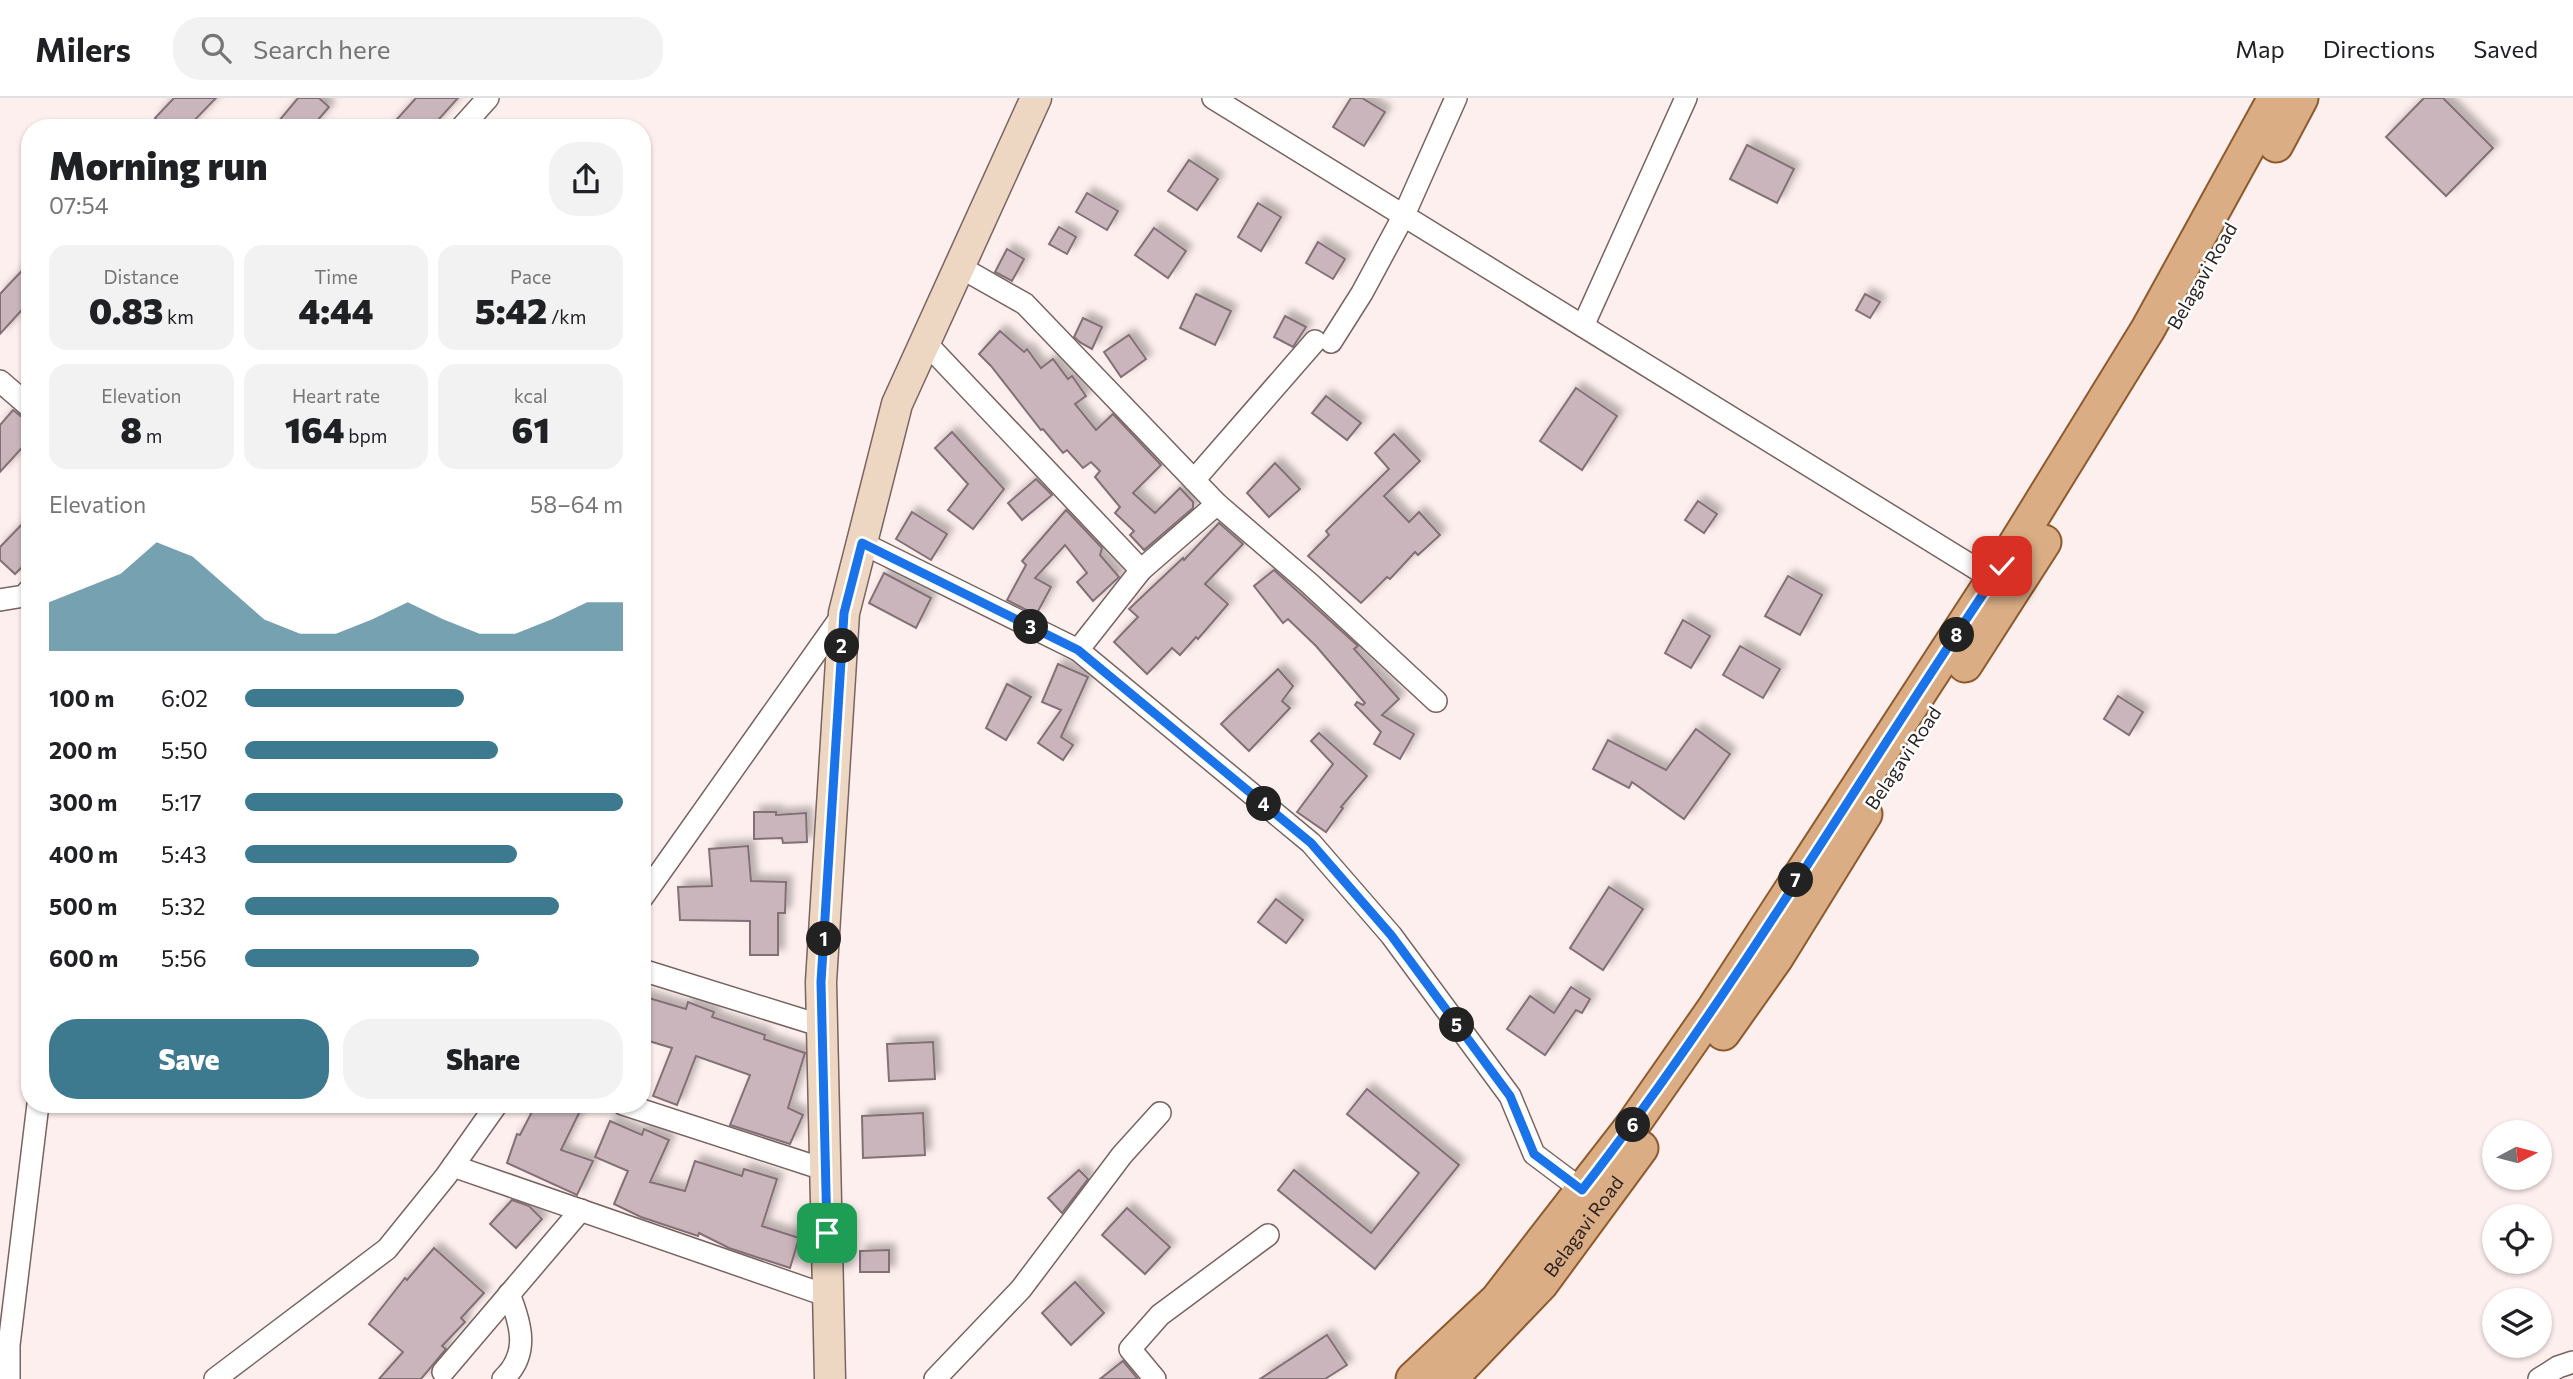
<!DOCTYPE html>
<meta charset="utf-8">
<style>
:root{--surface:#fff;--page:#f2f2f2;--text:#202124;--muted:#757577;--line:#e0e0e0;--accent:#3d7a90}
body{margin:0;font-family:Commissioner,sans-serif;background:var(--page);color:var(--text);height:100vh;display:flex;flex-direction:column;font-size:26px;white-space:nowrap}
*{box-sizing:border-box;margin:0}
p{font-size:23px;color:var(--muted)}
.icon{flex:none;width:38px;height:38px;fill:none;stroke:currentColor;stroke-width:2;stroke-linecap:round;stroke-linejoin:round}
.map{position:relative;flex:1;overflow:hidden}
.side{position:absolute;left:21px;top:21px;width:630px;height:994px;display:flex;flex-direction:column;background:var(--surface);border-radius:28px;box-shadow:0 2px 5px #0004}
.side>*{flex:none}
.needle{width:46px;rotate:83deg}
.fabs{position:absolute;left:2482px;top:1022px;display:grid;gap:14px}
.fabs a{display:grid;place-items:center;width:70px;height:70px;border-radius:50%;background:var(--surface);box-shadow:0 2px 5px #0004;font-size:35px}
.pin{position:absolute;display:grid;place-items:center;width:60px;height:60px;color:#fff;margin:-30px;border-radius:14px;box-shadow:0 4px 10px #0006}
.km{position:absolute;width:35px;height:35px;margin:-18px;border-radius:50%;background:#222;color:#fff;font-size:19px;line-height:35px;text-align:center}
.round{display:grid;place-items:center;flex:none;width:74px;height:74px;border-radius:28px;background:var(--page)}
.headline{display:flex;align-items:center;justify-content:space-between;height:119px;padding:0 28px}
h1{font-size:38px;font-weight:800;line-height:52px}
.metrics{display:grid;grid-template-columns:repeat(3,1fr);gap:10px;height:119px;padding:7px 28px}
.metrics div{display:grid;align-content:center;border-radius:18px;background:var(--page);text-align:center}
.metrics b{font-size:35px;font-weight:800}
.metrics small{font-size:19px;font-weight:400}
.metrics p{font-size:19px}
.chart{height:196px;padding:14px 28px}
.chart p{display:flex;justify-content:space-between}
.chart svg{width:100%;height:126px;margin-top:7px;fill:var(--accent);opacity:.7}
.primary-button{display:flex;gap:14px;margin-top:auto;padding:14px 28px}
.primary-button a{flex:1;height:80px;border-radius:28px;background:var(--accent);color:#fff;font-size:28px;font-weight:800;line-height:80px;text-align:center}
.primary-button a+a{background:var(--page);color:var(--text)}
ul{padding:0 28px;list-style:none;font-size:23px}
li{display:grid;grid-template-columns:112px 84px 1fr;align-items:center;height:52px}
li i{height:18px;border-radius:9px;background:var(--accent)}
header{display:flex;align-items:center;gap:42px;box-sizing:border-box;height:98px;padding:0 35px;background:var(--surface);border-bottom:2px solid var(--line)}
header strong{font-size:33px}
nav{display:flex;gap:38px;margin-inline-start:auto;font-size:24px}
.search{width:490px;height:63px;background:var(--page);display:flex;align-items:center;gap:18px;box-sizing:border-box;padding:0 24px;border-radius:28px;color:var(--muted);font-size:26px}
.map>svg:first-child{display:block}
</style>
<header>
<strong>Milers</strong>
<div class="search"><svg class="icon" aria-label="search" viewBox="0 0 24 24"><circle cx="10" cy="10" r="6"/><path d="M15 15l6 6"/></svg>Search here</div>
<nav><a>Map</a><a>Directions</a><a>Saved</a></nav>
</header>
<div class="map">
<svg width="2573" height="1281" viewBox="0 0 2573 1281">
<defs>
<filter id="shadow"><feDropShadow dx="6" dy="-6" stdDeviation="3.5" flood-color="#0004"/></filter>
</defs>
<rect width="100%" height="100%" fill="#fdefed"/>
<g fill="#cab5bc" stroke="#837077" stroke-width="2" filter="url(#shadow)">
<path d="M174,0H216L187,30H165L155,20Z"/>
<path d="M298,0H319L329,9L311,30H273Z"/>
<path d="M416,0H458L431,30H389Z"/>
<path d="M1351,0H1362L1385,14L1364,48L1333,29Z"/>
<path d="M2424,0H2443L2493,50L2446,98L2386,39Z"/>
<path d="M1747,47L1794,71L1777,105L1730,81Z"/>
<path d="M1189,62L1218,81L1197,112L1168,93Z"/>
<path d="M1087,95L1118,113L1107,132L1076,114Z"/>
<path d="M1258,105L1281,119L1261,153L1238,139Z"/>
<path d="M1059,129L1076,139L1067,156L1049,146Z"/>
<path d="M1154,130L1186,153L1168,180L1135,157Z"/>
<path d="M1318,144L1345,161L1333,181L1306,165Z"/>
<path d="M1007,151L1024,161L1012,183L995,174Z"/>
<path d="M30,164V203L0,236V196Z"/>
<path d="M1196,196L1231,213L1215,247L1180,230Z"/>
<path d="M1865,196L1880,204L1870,220L1856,212Z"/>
<path d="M1285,218L1306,229L1293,249L1274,239Z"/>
<path d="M1083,220L1102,229L1092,251L1081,245L1074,239Z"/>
<path d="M1000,233L1024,254L1027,251L1041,270L1053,261L1068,281L1072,278L1086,298L1075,306L1096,332L1113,316L1161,367L1133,395L1155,415L1180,390L1193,404V410L1144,452L1130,437L1134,433L1115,415L1120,409L1095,379L1100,373L1091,364L1083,370L1067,352L1063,355L1043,331L1041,332L991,268L979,256Z"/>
<path d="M1129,237L1146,261L1121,279L1104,254Z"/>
<path d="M1576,290L1617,318L1582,372L1540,343Z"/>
<path d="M1326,298L1361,325L1347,342L1312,315Z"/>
<path d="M13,312L22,319L30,322V341L0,374V327Z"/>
<path d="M952,334L1004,391L973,431L948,412L968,386L935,350Z"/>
<path d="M1394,336L1420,363L1384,398L1409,424L1419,414L1440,437L1418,457L1415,454L1390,481L1387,479L1361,505L1308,458L1329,437L1326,433L1389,371L1375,355Z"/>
<path d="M1275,365L1300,391L1269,419L1247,395Z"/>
<path d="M1036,381L1052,397L1022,422L1008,405Z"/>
<path d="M1698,403L1717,416L1704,435L1685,422Z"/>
<path d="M1066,412L1102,450L1100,457L1119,479L1093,503L1077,484L1087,475L1065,447L1035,480L1051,489L1036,517L1007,502L1026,467L1022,463Z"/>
<path d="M912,414L947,436L931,462L896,441Z"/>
<path d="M30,418V461L15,476L0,462V449Z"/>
<path d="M1219,425L1243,446L1205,486L1228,506L1198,541L1196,539L1180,557L1172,550L1147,576L1114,544L1138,519L1129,511L1183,460L1184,462Z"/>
<path d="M1274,472L1358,548L1354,551L1399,601L1382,617L1414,636L1400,661L1374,646L1381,634L1355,607L1357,604L1363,607L1365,605L1316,548L1288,521L1283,525L1254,488Z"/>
<path d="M884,475L931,500L916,530L869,505Z"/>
<path d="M1788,478L1822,497L1800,537L1765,518Z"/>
<path d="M1683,522L1710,538L1691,570L1665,555Z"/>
<path d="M1740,548L1780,571L1763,600L1723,577Z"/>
<path d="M1058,566L1088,579L1061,639L1073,647L1063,662L1038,645L1061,612L1042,604Z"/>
<path d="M1278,571L1293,588L1282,603L1290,610L1249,653L1221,626Z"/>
<path d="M1007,586L1031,599L1006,642L986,630Z"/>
<path d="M2118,598L2143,614L2129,637L2104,621Z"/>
<path d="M1696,631L1730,656L1684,721L1632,684L1629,690L1593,671L1608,642L1666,672Z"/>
<path d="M1319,635L1367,678L1341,709L1343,710L1326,734L1297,714L1333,666L1311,643Z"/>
<path d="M754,714H776V717L806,715L807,744L783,745L782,740L754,741Z"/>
<path d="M748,748L751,783L786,784L785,815H778V857H750V823L680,822L678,789L712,788L709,751Z"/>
<path d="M1609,789L1643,811L1603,872L1570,850Z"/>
<path d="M1276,801L1303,822L1286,845L1258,824Z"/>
<path d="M1571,889L1590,901L1582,915L1576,912L1545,957L1507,931L1530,898L1554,915Z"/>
<path d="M642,898L686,911L688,904L714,914L712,919L765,937L764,941L805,955L788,1010L803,1017L790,1046L730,1027L750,977L696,958L677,1007L653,998L672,950L642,941Z"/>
<path d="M933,944L935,981L889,983L887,946Z"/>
<path d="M1367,991L1459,1067L1375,1171L1278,1092L1294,1072L1371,1135L1419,1075L1347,1016Z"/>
<path d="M536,1006H566L580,1013L561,1052L593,1063L577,1097L507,1065L517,1036L520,1037Z"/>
<path d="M923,1015L925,1057L863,1060L862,1018Z"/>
<path d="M610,1023L642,1037L644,1031L669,1042L650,1084L685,1093L695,1063L742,1078L744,1071L777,1081L762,1128L799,1140L790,1170L729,1150L699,1135L698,1138L641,1119L614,1106L628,1073L595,1059Z"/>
<path d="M1079,1072L1088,1081L1062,1115L1048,1100Z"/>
<path d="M512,1102L529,1108L542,1121L516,1150L490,1126Z"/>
<path d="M1127,1110L1170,1149L1145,1176L1102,1137Z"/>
<path d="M434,1150L484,1195L461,1220L465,1224L442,1248L446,1251L421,1281H379L403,1254L369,1226L405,1180L407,1182Z"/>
<path d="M889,1152V1174H860V1153Z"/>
<path d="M1075,1184L1104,1215L1071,1247L1042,1215Z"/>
<path d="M1327,1237L1347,1267L1325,1281H1260Z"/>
<path d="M1123,1263L1138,1281H1100Z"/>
</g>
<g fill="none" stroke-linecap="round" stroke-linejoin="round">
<g stroke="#786461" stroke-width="24">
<g id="street">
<path d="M1213,0L1993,481"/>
<path d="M461,30L488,0"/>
<path d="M960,169L1025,206L1217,406L1309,485L1436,603"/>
<path d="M1583,228L1686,0"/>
<path d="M925,244L1141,472"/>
<path d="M1331,244L1362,195L1404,117L1456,0"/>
<path d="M0,283L30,309"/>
<path d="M1194,382L1315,243"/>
<path d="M862,445L1078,552L1311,745L1391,837L1510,998L1534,1056L1582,1092"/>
<path d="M0,502L24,498L30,491"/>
<path d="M1078,552L1141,472L1217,406"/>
<path d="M642,800L843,516"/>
<path d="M642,872L822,928"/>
<path d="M623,1006L826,1072"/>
<path d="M453,1068L828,1198"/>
<path d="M443,1274L581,1112"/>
<path d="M9,1281V1247L38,1006"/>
<path d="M215,1281L387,1151L446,1078L497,1006"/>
<path d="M503,1281C530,1256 521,1226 509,1196"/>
<path d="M935,1281L1021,1191L1122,1057L1160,1015"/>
<path d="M1155,1281L1130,1251L1160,1217L1268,1137"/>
<path d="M2539,1281L2558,1269L2573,1264"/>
</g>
</g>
<g stroke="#786461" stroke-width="33">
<path id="secondary" d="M830,1281L821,884L844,515L897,306L1036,0"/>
</g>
<g stroke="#8e5a2d" stroke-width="37">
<g id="primary">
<path d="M2276,47L2301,0"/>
<path d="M1965,567L2044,444"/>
<path d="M1723,935L1776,860L1865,716"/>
<path d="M1413,1281L1497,1202L1632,1028L1713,912L2002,468L2148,231L2275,0"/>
<path id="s1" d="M1450,1281L1541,1186L1641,1050"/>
</g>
</g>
<use href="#street" stroke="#fff" stroke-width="21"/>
<use href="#secondary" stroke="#edd6c2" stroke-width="30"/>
<use href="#primary" stroke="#daad85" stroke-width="33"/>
</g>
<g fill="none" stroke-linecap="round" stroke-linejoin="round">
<g stroke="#fff" stroke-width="14">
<path id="route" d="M827,1135L821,884L844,515L862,445L1078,552L1311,745L1391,837L1510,998L1534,1056L1582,1092C1736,894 1861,675 2002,468"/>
</g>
<use href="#route" stroke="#1a73e8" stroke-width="9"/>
</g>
<g text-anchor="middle" stroke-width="5" stroke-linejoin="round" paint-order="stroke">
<g font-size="19" fill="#2c2322" stroke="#fff">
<text transform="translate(2202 178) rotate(-60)" y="7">Belagavi Road</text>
<text transform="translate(1903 660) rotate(-56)" y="7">Belagavi Road</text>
<text dy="7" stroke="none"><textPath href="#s1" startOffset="203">Belagavi Road</textPath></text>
</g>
</g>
</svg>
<div class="fabs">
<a><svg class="needle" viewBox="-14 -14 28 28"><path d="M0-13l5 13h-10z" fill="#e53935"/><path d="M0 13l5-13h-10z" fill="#757577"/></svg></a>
<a><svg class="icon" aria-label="locate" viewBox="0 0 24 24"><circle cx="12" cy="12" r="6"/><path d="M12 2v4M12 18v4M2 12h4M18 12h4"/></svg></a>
<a><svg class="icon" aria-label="layers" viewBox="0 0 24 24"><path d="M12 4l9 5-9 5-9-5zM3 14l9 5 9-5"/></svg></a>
</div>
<div class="pin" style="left:827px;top:1135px;background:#1e9e55"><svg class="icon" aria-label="arrive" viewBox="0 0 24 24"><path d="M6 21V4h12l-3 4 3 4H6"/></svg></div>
<div class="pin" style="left:2002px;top:468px;background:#d93025"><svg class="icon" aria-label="check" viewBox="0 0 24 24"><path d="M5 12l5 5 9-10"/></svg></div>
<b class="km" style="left:824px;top:841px">1</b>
<b class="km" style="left:842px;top:548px">2</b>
<b class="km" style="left:1031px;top:529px">3</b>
<b class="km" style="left:1264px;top:706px">4</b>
<b class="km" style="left:1457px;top:927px">5</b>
<b class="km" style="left:1633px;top:1027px">6</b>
<b class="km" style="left:1796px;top:782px">7</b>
<b class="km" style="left:1957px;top:537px">8</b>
<section class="side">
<div class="headline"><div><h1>Morning run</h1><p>07:54</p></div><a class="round"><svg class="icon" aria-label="share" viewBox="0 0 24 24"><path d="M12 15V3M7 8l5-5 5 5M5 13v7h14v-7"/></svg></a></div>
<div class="metrics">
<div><p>Distance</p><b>0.83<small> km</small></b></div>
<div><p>Time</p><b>4:44</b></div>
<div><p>Pace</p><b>5:42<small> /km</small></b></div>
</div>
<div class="metrics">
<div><p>Elevation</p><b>8<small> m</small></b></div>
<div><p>Heart rate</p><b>164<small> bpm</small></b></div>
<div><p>kcal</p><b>61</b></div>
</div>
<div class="chart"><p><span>Elevation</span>58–64 m</p>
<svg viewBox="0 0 160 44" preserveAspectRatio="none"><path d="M0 44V27L10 22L20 17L30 6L40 11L50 22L60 33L70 38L80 38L90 33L100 27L110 33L120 38L130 38L140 33L150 27L160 27V44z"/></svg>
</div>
<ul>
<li><b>100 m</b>6:02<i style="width:58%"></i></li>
<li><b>200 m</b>5:50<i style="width:67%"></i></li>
<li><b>300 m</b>5:17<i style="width:100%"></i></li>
<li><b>400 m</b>5:43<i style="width:72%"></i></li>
<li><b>500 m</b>5:32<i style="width:83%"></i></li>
<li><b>600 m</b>5:56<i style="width:62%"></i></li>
</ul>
<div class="primary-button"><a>Save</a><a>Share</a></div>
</section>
</div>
